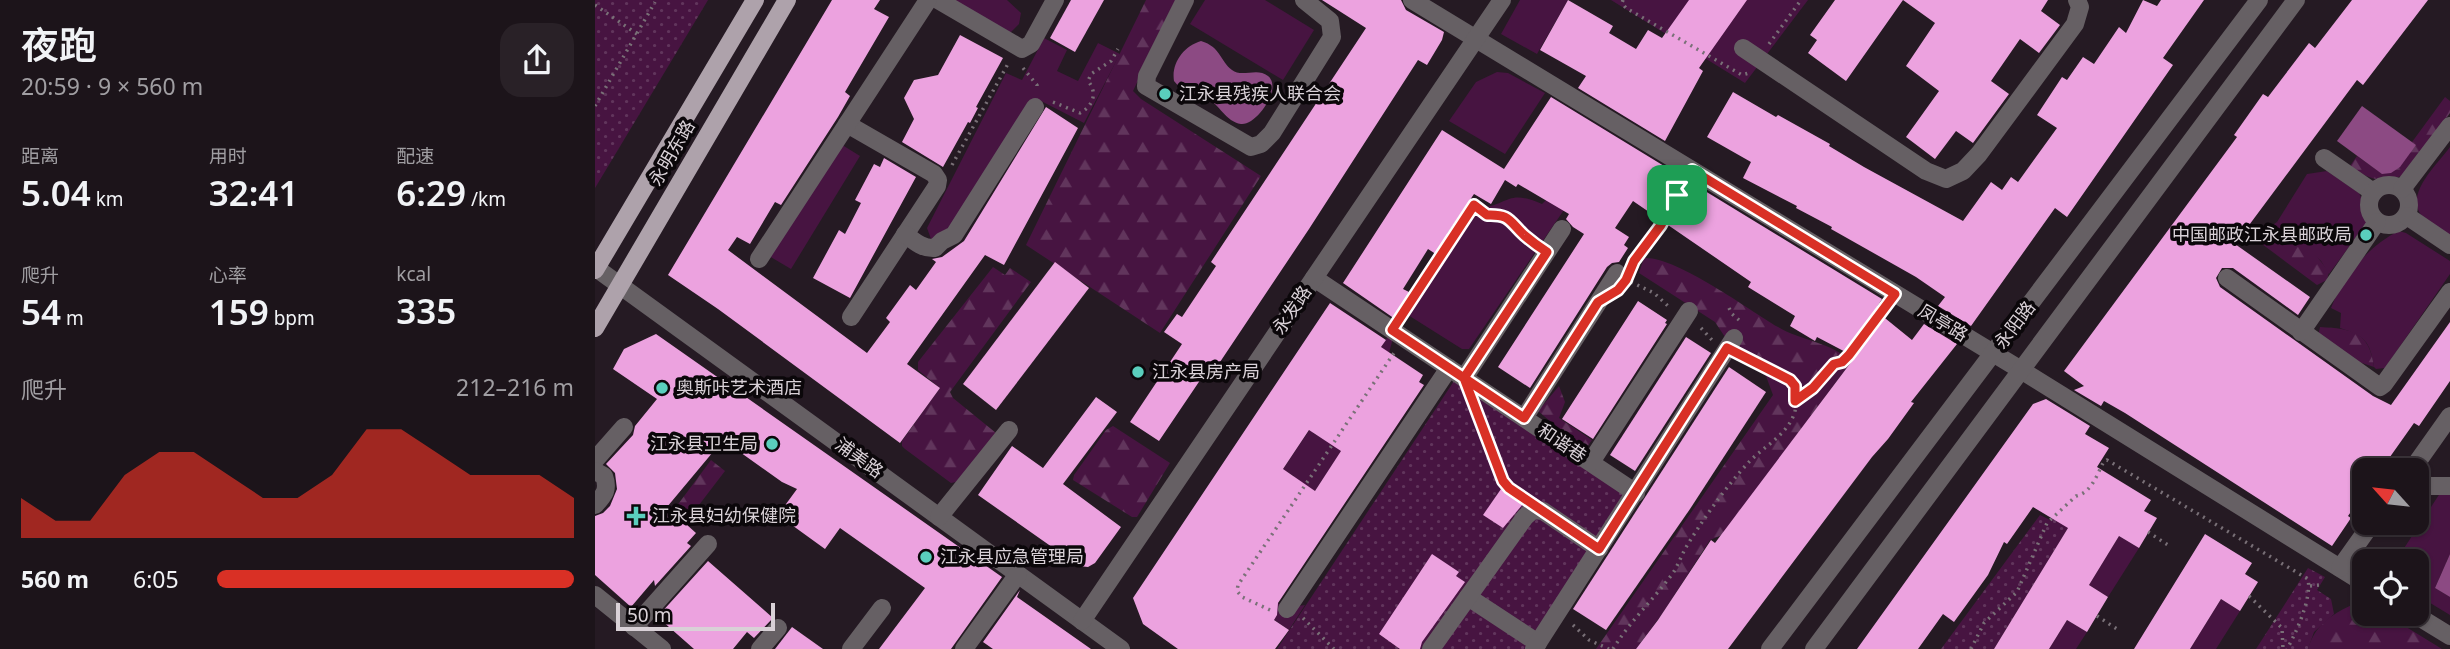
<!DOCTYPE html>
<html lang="zh">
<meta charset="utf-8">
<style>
:root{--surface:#1c141a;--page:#292127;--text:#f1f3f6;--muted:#a09ea2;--line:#3a3339;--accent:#d93025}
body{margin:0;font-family:"Noto Sans","Noto Sans SC",sans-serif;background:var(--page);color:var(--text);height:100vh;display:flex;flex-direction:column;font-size:26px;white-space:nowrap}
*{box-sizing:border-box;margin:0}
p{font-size:23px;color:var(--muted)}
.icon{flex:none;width:38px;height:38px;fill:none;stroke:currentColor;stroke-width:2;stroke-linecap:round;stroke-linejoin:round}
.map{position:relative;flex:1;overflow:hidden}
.side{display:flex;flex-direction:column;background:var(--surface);width:595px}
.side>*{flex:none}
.needle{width:46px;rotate:297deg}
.fabs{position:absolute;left:1757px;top:458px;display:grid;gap:14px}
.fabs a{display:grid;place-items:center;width:77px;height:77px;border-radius:14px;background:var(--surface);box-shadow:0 2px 5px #0004,0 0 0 2px var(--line);font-size:35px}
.scale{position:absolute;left:21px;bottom:18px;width:159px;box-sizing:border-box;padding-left:7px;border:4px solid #d9d1d7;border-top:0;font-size:19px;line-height:24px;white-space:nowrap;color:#d9d1d7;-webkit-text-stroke:5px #0b070a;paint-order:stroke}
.pin{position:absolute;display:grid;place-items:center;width:60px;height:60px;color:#fff;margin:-30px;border-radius:14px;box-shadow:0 4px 10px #0006}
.round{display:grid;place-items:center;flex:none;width:74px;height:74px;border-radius:21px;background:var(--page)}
.overview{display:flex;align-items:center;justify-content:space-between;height:119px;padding:0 21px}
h1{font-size:38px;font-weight:600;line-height:52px}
.metrics{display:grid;grid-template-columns:repeat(3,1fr);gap:10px;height:119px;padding:7px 21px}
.metrics div{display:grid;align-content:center}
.metrics b{font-size:35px;font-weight:600}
.metrics small{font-size:19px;font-weight:400}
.metrics p{font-size:19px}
.chart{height:196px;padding:14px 21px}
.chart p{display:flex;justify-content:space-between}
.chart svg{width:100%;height:126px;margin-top:7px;fill:var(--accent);opacity:.7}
ul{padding:0 21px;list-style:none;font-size:23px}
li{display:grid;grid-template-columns:112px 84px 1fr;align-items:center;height:52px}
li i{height:18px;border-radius:9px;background:var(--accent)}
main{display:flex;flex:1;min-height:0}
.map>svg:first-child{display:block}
</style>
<main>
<section class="side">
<div class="overview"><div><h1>夜跑</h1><p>20:59 · 9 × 560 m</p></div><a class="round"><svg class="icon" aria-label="share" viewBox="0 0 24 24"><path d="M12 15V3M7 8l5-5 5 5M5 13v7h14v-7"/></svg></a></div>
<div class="metrics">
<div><p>距离</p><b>5.04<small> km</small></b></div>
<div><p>用时</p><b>32:41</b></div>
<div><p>配速</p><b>6:29<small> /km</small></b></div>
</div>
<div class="metrics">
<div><p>爬升</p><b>54<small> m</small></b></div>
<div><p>心率</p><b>159<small> bpm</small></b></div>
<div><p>kcal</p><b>335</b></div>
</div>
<div class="chart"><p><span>爬升</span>212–216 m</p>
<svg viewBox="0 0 160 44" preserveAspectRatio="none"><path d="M0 44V30L10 38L20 38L30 22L40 14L50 14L60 22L70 30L80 30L90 22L100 6L110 6L120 14L130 22L140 22L150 22L160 30V44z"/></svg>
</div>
<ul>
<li><b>560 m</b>6:05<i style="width:100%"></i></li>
</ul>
</section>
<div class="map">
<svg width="1855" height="649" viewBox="0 0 1855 649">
<defs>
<pattern id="forest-firs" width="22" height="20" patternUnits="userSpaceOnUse" patternTransform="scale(1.75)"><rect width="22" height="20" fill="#471441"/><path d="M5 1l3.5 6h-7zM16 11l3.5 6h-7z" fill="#61355c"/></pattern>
<pattern id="park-dots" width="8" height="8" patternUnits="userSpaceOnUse" patternTransform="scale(1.75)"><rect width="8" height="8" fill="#471441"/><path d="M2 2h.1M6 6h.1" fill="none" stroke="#61355c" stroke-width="1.8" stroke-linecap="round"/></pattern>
</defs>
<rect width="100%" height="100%" fill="#251a23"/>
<g fill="#471441">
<path d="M352,0H412L426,13L424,24L415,33Z"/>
<path d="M610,0H670L719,30L688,80L595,24Z"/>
<path d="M925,0H973L942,54L906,34Z"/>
<path d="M1016,0H1213L1150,83Z"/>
<path d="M449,38L472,50L462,71L483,81L503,43L525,54L489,123L446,101L344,244L336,239L332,228L411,73L427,80Z"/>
<path d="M902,72L913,73L950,93L910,154L854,121L881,82Z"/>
<path d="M244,143L265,156L196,269L174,256Z"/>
<path d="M1855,147V236C1847,230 1835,224 1828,217C1808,195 1842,165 1855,147Z"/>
<path d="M1732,171L1764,193L1772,210L1771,224L1734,274L1726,261L1682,222L1712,174Z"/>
<path d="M956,195L973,204L874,349H867L813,315L883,208C914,206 911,188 947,204Z"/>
<path d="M1804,231L1811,233L1855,261V274L1790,368L1781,369L1779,367C1775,340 1769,336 1745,328L1746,313L1736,308C1748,277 1774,245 1804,231Z"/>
<path d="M793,336L798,338L794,353L797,375L657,586C677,601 685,609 710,605L694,630L675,617L673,620L633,590L628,597L620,591L699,476L692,472L625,570L622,567L736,398L739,400L718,433L730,440L751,408L757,412L773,386L765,380Z"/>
<path d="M1855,478V554L1840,588L1855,597V615L1822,595V562H1800Z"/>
<path d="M1524,536L1544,548L1513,597L1494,585Z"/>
<path d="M1626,599L1645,611L1621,649H1595Z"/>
<path d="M1472,620L1492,632L1481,649H1454Z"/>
</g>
<g fill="url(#forest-firs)">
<path d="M551,0H581L538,91L546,99L666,176L565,333L431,245Z"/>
<path d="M1850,97L1855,101V113L1811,174C1789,184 1773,180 1755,166L1762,156L1786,173L1821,145L1817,142L1820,138Z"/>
<path d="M1682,222C1704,235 1719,252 1734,272L1732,280L1722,285L1667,244L1668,232Z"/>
<path d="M1049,258C1081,256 1154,310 1183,327C1206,341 1237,342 1256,362L1127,535L1115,540L1067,614L1041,649H1001L1178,395L1171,376L1144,358L1120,322L1044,273Z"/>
<path d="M398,267L410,275L415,268L436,282L355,392L358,398L401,433L361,482L356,483L310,449L307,446V441L345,388L323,370V362Z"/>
<path d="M1725,327C1757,329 1774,331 1779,367L1755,359L1723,337Z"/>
<path d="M964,386L970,402L964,418L997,440L992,447L981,443L943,411Z"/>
<path d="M518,426L575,463L542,517H537L478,480L479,475L511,430Z"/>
<path d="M116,460L130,471L94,518L81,507Z"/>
<path d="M1764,599L1769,602V614H1790L1847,649H1713C1719,630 1728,621 1745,611C1752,607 1759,605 1764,599Z"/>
</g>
<g fill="url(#park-dots)">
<path d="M0,0H113L0,188Z"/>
<path d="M863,375L1038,492L933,649H682Z"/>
<path d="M1496,491L1399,649H1346L1445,515L1455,520L1462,513Z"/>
<path d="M1713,568L1730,577L1722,590L1736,599L1739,614L1719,632L1713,649H1661Z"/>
</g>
<g fill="#8c4a83">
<path d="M606,41C626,47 625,61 637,70C647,78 662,67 673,76C688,88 661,126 646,124C631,122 624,104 612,98C600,93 588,93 579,81C576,63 589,46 606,41Z"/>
<path d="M1767,106L1821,145L1805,167L1796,173L1787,174L1742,141Z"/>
<path d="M1855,554V597L1840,588Z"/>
</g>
<g fill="#eca2df" fill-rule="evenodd">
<path d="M237,0H285L279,9L294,17L250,92L255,96L243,117L186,205L180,202L155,244L142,237L133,250L272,353L295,322L291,318L315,285L321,290L341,262L337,259L347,257L369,241L451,107L483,128L409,265L390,255L312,364L345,388L305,443L123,309L73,275Z"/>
<path d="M476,0H509L480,52L455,38Z"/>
<path d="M727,0H806L811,10L849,32L847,40L832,65L823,60L714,229L621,368L616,364L564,441L535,422L587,344L569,332L582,314L587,317L621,266L616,262L771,28Z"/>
<path d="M973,0L1018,26L1014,33L1041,49L1053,30L1067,38L1094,0H1152L1104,68L1108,71L1070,141L983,88L991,76L945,50Z"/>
<path d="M1240,0H1453L1446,11L1465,25L1444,53L1425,39L1396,81L1414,94L1378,143L1361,131L1340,159L1311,137L1344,91L1311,66L1340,23L1308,0L1251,81L1213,53L1222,40L1215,35Z"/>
<path d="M1548,0L1562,6L1566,0H1609L1568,58L1578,65L1472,217L1460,208L1376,326L1343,306L1350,297L1321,277L1236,229L1237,227L1201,208L1202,206L1148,178L1156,162L1112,137L1138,92L1181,117L1183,115L1235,144L1234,146L1269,167L1368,221L1396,182L1407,190L1416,177L1423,182L1462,128L1442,115L1467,77L1472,80L1488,57L1499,64L1524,27L1531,33Z"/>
<path d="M1757,0H1833L1768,85L1762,80L1640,244L1715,297L1703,315L1638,268H1627L1621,278L1625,287L1778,396L1796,405L1855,322V381L1824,426L1819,423L1785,471H1769V493L1753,516L1756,518L1737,546L1530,413L1509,401L1506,406L1479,390L1489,386L1469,371L1642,137L1639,135L1668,94L1673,97L1714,43L1720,48Z"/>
<path d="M365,35L408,58L381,107L383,108L375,123L373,122L348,167L307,142L319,119L309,98L319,80L343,75Z"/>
<path d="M956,97L1287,299L1280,310L1317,340L1329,324L1362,344L1316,402L1319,403L1293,439L1277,457L1133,649H1041L1063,620L1116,540L1120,543L1260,357L1222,337L1220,341L1195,326L1200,316L1153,287L1156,282L1038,201L1020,228L1034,237L1029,245L1033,248L1024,262L1017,263L1012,267L935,388L903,367L989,234L978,227L971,219L974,214L923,184L921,187L910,180L896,204L879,194L852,234L862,240L850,260L833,249L808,289L814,292L800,319L748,283L847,130L909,169Z"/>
<path d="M289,158L321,177L255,298L218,278L244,230L250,234L266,203L260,200L279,164L285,167Z"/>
<path d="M460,262L494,288L401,410L368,384Z"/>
<path d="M1043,301L1072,320L1070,323L1072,324L998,439L967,419Z"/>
<path d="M735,303L791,340L786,347L828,375L824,382L829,385L683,603L682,615L679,620L694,630L680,649H583L548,624L538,598ZM714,430L746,451L720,491L688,469Z"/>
<path d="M61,334L407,577L356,649H284L330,588L245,528L230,549L183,515L202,489L187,482L128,440L72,507L101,533L92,543L96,546L60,586L59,580L36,607L0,575V516L8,513L15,506L22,489L20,473L11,464L38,435L40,426L62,399L18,369L29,349Z"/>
<path d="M1091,337L1116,353L1040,471L1015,455Z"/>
<path d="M1134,367L1171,392L1095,509L1011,630L978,609Z"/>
<path d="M501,397L522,412L468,484L526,527L500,563L493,567L484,566L383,495L417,446L448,468Z"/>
<path d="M1451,399L1495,426L1490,434L1514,448L1502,467L1556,500L1549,511L1562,518L1544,548L1524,536L1494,585L1513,597L1492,632L1472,620L1454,649H1399L1473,528L1438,507L1412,544L1409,542L1393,575L1359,622L1348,614L1323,649H1262L1438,404Z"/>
<path d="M906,489L928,504L908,528L888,515Z"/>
<path d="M1610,534L1657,563L1650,574L1663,582L1645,611L1626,599L1595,649H1539Z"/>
<path d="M837,554L864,572L861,576L870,582L827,642L825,649H805L784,634Z"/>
<path d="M113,561L178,618L159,638L152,632L138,649H99L66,620L65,614Z"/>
<path d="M425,590L422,597L496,649H398L388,642Z"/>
<path d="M197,627L228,649H180Z"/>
</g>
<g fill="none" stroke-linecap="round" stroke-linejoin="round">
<g stroke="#797077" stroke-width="3.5" stroke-dasharray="2 5" stroke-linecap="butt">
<path d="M1028,0L1027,3L1031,8L1147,75L1154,73"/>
<path d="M0,5L42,34"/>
<path d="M1174,44L1206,0"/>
<path d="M428,68L442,85V91"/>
<path d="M458,102L485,113C498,106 503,93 493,81L496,74L516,61L523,49"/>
<path d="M0,106L60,2"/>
<path d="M357,165L414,62"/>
<path d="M879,205L892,215C920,214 917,227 936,240"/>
<path d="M1038,263L1066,225L1087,188"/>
<path d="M1036,282L1059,293L1073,306"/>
<path d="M1134,308L1137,314L1144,320"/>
<path d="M808,313L881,201"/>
<path d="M1106,328L1117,340"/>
<path d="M1200,401C1214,391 1235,364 1247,362L1290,309"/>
<path d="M881,409L907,481L926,496"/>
<path d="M1553,532L1573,545"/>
<path d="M1715,586L1725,585"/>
<path d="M1654,596L1687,628L1688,649"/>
<path d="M675,610L647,597L642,591L643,585L799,353"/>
<path d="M1502,616L1522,629"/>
<path d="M708,618L739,649"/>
<path d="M978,625L994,640L1014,649"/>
<path d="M1018,649C1035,621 1059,599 1078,573C1083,565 1086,557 1090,549C1106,522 1132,485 1154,462C1168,447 1194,434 1200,411C1202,402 1201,388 1195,381L1149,356"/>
<path d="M1376,649L1389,623L1422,592L1452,523L1481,496C1496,493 1502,475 1508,463L1512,460L1713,579C1717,598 1701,633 1692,649"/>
</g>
<g stroke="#666064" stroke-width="18">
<path d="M343,0L427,49L436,44L460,0"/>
<path d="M590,0L552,76L551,86L656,147L666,144L677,133L737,37L735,21L709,0"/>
<path d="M817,0L1426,370L1769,583"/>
<path d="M1148,48L1331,171L1351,179L1368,171L1384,154L1480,24L1485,7L1482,0"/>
<path d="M252,124L339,174L343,180L342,186L256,317"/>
<path d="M1729,158L1778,192"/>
<circle cx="1794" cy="205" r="20"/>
<path d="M1807,189L1855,126"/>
<path d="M1812,216L1855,245"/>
<path d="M310,234C320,242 328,249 340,248L347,241L359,235L440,107"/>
<path d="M164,259L333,0"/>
<path d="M1,268L526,649"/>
<path d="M719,278L1041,493"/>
<path d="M1632,278L1785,387L1789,384L1855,292"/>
<path d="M1706,332L1782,222"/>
<path d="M869,378L967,229"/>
<path d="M929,418L1022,273"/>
<path d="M0,460L29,427"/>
<path d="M996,462L1094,311"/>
<path d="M0,471L9,476C14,490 9,495 0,505"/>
<path d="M1816,471L1855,416"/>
<path d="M1822,479L1834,486H1855"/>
<path d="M344,517L414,430"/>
<path d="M1745,568L1777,523"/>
<path d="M0,595L67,649"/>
<path d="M873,597L943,643"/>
<path d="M692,609L854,368"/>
<path d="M1819,614L1855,636"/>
<path d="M487,621L907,0"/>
<path d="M39,627L113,544"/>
<path d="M165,649L183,628"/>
<path d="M256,649L287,608"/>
<path d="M369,649L423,574"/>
<path d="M836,649L930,517L938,510L948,511L1004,549"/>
<path d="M939,649L1139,338"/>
<path d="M1175,649L1664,0"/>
<path d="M1219,649L1701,0"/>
</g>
<g stroke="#aea2ab" stroke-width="18">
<path d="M0,270L160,0"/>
<path d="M0,328L192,0"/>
</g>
</g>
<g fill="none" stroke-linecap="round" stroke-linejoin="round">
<g stroke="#fff" stroke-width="14">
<path id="route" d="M1082,195L1066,225L1039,261L1031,280L1023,290L1003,302L929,418L869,378L952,252C944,247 936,241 929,235C914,221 915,214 892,215L879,205L797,330L869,378L908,481L914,488L1004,549L1132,348L1195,380L1200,386V401L1218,388L1239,364L1247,362L1254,355L1300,294L1097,170L1082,195"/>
</g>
<use href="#route" stroke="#d93025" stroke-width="9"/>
</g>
<g fill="#5acebd" stroke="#0b070a" stroke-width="2.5">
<circle cx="570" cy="94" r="7"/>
<circle cx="1771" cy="235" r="7"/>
<circle cx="543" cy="372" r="7"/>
<circle cx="67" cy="388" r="7"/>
<circle cx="177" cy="444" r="7"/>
<path d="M37.5 505.5h7v7h7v7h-7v7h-7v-7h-7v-7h7z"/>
<circle cx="331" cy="557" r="7"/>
</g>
<g text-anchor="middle" stroke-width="7" stroke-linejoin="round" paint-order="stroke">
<g font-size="18" fill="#d9d1d7" stroke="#0b070a" text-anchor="start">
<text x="584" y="100">江永县残疾人联合会</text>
<text x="1757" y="241" text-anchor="end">中国邮政江永县邮政局</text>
<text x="557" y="378">江永县房产局</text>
<text x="81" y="394">奥斯咔艺术酒店</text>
<text x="163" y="450" text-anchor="end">江永县卫生局</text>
<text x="57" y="522">江永县妇幼保健院</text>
<text x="345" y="563">江永县应急管理局</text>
</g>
<g font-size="18" fill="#d9d1d7" stroke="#0b070a">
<text transform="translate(77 153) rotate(-60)" y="6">永明东路</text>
<text transform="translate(697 310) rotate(-56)" y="6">永发路</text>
<text transform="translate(1348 323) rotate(31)" y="6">凤亭路</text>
<text transform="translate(1420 325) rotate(-53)" y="6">永阳路</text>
<text transform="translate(967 443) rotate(34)" y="6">和谐巷</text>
<text transform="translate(264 458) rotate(36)" y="6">浦美路</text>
</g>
</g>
</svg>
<div class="fabs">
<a><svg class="needle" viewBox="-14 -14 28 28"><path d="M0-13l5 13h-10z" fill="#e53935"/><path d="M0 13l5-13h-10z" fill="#a09ea2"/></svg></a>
<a><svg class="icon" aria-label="locate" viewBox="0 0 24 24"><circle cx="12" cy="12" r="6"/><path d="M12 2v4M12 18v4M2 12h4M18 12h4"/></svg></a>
</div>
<div class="scale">50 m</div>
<div class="pin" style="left:1082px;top:195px;background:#1e9e55"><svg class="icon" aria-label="arrive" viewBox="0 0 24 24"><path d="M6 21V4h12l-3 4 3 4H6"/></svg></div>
</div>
</main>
